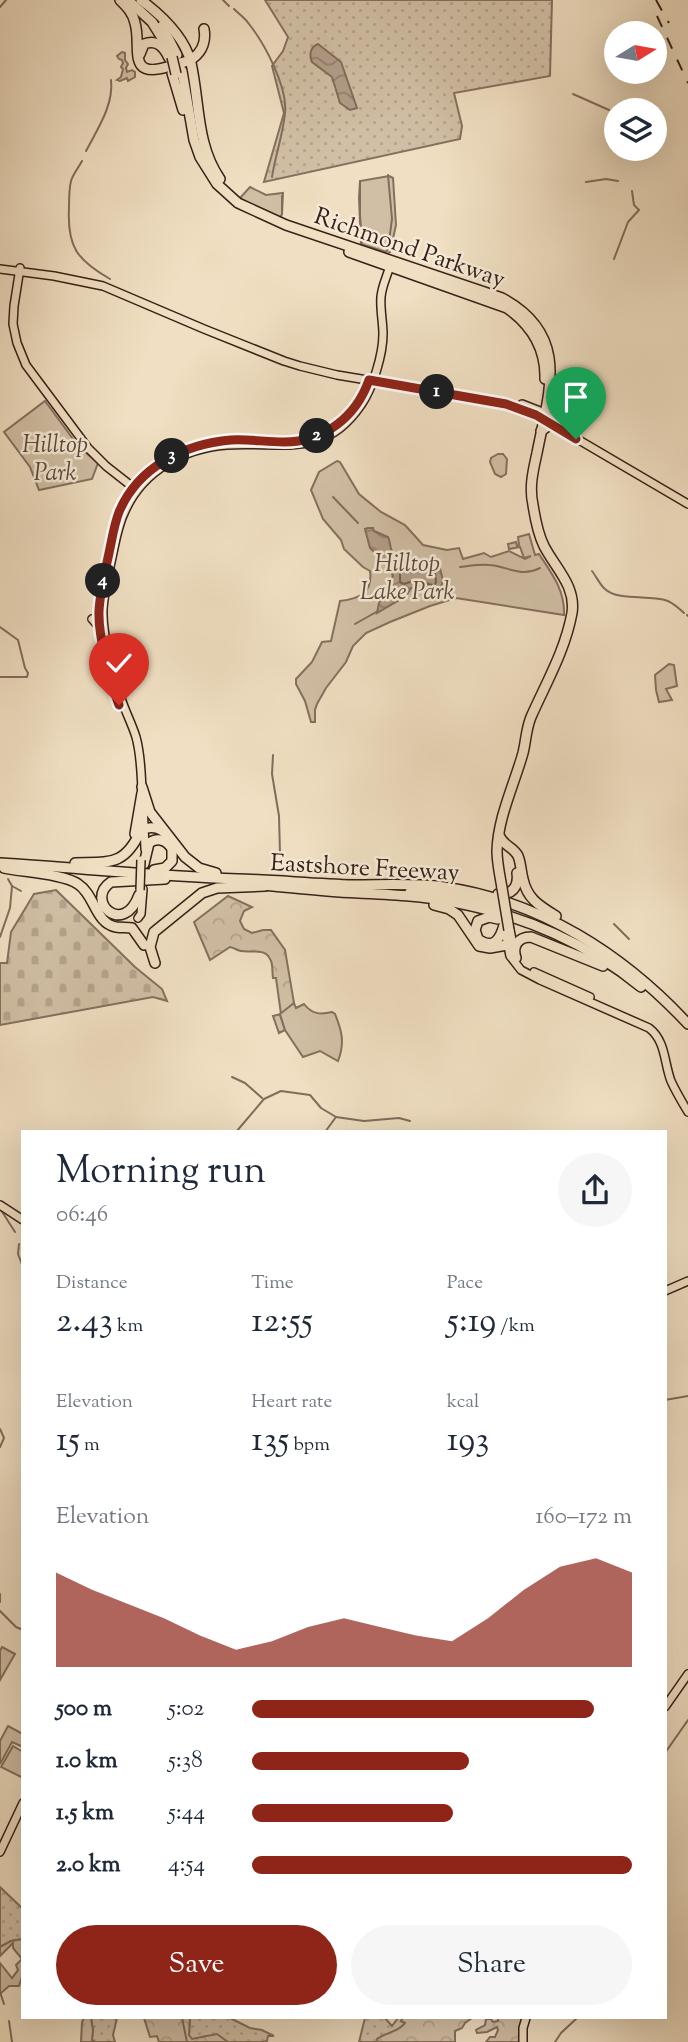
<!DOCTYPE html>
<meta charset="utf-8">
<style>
:root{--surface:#fff;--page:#f6f6f7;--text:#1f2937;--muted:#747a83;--accent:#8f2418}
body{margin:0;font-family:"Sorts Mill Goudy",serif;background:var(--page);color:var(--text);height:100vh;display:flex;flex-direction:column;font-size:26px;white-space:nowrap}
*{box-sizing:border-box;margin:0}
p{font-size:23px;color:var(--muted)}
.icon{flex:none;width:38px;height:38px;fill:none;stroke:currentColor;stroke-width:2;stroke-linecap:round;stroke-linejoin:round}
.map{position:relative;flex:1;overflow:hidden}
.side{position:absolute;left:21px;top:1130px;width:646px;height:889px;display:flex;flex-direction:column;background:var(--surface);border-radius:0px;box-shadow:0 7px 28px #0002}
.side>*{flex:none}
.needle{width:46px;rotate:79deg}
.buttons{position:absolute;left:604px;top:21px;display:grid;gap:14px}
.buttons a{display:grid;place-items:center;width:63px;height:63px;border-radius:50%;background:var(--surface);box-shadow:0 7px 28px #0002;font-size:35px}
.pin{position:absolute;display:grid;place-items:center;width:60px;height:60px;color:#fff;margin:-72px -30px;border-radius:50% 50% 50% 0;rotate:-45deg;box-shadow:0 0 7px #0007}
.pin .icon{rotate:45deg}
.km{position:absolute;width:35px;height:35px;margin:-18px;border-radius:50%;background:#222;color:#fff;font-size:19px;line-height:35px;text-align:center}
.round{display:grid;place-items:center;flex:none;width:74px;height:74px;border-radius:37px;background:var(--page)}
.headline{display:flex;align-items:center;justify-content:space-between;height:119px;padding:0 35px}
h1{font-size:38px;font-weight:600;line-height:52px}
.figures{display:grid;grid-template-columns:repeat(3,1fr);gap:10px;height:119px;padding:7px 35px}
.figures div{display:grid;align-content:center}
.figures b{font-size:35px;font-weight:600}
.figures small{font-size:19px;font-weight:400}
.figures p{font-size:19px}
.chart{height:196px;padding:14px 35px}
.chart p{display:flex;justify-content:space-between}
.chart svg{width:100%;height:126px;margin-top:7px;fill:var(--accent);opacity:.7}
.action{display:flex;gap:14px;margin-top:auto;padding:14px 35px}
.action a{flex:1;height:80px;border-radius:42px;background:var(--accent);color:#fff;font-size:28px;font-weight:600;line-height:80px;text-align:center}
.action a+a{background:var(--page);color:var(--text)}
ul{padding:0 35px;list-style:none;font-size:23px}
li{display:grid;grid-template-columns:112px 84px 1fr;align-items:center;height:52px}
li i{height:18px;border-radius:9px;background:var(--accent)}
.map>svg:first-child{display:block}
</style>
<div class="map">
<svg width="688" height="2042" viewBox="0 0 688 2042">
<defs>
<pattern id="grass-dots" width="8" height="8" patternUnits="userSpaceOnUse" patternTransform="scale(1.75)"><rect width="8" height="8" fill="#d1bfa5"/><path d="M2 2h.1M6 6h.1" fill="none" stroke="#b4a48d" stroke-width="1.8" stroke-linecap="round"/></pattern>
<pattern id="forest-crowns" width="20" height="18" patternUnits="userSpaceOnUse" patternTransform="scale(1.75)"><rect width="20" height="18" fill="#d1bfa5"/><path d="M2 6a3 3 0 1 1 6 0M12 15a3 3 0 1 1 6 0" fill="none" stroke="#b4a48d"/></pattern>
<pattern id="cemetery-stones" width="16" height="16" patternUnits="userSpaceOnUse" patternTransform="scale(1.75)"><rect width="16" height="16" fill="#d1bfa5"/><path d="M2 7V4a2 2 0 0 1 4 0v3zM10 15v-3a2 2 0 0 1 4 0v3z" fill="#b4a48d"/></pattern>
<pattern id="water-waves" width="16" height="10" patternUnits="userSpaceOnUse" patternTransform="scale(1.75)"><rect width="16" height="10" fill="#b29e89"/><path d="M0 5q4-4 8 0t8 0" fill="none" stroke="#92806f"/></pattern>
</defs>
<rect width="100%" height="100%" fill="#f0dfc2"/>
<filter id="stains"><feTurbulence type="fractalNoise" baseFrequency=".00286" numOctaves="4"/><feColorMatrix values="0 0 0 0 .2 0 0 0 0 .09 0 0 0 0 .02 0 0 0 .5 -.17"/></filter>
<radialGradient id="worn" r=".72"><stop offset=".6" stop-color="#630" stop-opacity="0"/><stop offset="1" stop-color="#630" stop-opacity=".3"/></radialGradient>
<g fill="url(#grass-dots)" stroke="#85705f" stroke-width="2">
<path d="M265,0H552L550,76L454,93L462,126L460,139L264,182L284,113L272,66L283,51L288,37Z"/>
<path d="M0,1887L23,1909V1939L11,1941L0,1947Z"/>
<path d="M91,2018H117L113,2035L115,2042H95L92,2040L93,2030Z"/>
<path d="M190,2018H230L250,2028L262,2030L274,2036H268L267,2041L262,2042H227L206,2036L192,2040L189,2036Z"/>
<path d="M365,2018H385L392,2026L398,2018H403L401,2021L405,2023C399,2032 385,2033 377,2039L378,2042H359Z"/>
</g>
<g fill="url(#forest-crowns)" stroke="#85705f" stroke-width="2">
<path d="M122,52L125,53V60L128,64L126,68L127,72L132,70L135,72V77L128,81L127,78L120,81L117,80L121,77L123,69L121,67L123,63L122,60L119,59L117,56Z"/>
<path d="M228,896L252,907L244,911L240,921L244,929L252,933L263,930H271L285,950L294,1003L280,1015L285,1030L279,1033L273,1016L281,1014L276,978H273C272,973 273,965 271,961C266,947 252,953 241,951C239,951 232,947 230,947L210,960L194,922Z"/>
<path d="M23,1939V1974L19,1986H9L0,1994V1963L12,1978L18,1970L16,1965L22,1959L13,1948V1943L0,1956V1947L11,1941Z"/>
<path d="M84,2018H91L93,2030L92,2040L95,2042H81L82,2022Z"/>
<path d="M144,2018H190L189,2035L192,2039L217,2034L228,2042H159L157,2036L150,2037Z"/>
<path d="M403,2018H472L465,2023L462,2028L455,2031V2042H378L377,2039C385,2033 399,2032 405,2023L401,2021Z"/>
<path d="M498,2018H524L521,2042H486L490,2037H495L498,2030L497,2027L487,2032L477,2033L476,2030L485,2025L486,2019H491L493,2022L498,2021Z"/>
</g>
<path fill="url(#cemetery-stones)" stroke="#85705f" stroke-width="2" d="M56,890L135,967L162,989L167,1001L153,997L0,1025V963H7L11,932L34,894Z"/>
<g fill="#d1bfa5" stroke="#85705f" stroke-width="2">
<path d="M389,176L393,178L396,225L390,252L385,255L361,246L359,198L360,181Z"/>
<path d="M250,187L266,195L283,193L282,214L280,218L254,207L240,198Z"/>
<path d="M45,401L79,447L98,463L92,479L39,490L30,467L4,432Z"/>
<path d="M498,454H503L507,459L506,474L501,477L495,474L490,462L491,458Z"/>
<path d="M337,461L340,462L359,494L381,512L405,525L423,545L447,550L459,548L463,559L484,553L491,557L509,551L525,559L531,556L524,558L520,547L509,549L508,544L516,542L517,546L519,545L518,537L529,534L535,555L539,554C552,574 565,590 564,615L456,598L430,606L390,622L366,633L353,646L346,662L326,688L317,704L315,710V722H311L305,701L296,684V679L312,662L322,642L331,641L340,601C359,599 373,593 370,571L363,567L344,549L341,540L323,519L311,490L319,472Z"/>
<path d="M669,664L674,665L677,686L666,689L672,700L659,702L656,690L655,675Z"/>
<path d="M294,1003L296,1008L304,1004C312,1014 320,1015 332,1012L335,1014C342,1031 345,1043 338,1061L320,1051L303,1057L285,1030L280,1014Z"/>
<path d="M2,1647L15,1654L0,1680V1651Z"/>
<path d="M8,1726L23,1734V1747L12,1742L0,1764V1741Z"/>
<path d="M13,1746L23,1752V1773L21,1777L1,1767Z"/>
</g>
<g fill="url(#water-waves)" stroke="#826c5c" stroke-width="2">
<path d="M318,44L341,62L357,108L350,110L340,103L332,77L312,62C309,55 310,47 318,44Z"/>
<path d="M368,528H373L374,531L388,537C390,541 390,545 391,549C400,571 424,558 439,565L443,580L440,591L433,594L411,588L406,596L377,613L379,603L393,576L388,565L370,548L365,529Z"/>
</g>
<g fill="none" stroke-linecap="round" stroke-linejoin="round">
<path stroke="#766051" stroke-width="2" d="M429,568L435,571L436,582L434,586L416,580L404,584L400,582V571L402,569L413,571Z"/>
<g stroke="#826c5c" stroke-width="2">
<path d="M223,0L229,6"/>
<path d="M0,7L6,0"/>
<path d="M234,9C239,14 245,18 249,24C265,44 288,88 285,113C283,135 275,156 272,177"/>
<path d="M573,94L609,110"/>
<path d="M86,151C97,130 114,105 111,80"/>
<path d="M82,161C79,167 73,174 71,181C69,189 69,200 69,208C67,247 77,260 110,279"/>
<path d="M586,182L606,179L618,181"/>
<path d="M360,213V181"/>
<path d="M282,214V196"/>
<path d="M360,215L362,244"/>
<path d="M361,244L386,252L388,249L392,219L388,175"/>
<path d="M614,259L628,222L639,210L634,205L632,191"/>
<path d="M333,497L358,523"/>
<path d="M460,567C469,566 480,564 489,565C508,566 520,578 540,568"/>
<path d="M592,571C596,576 600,585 605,589C617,601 649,595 665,600C673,602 678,608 684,613"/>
<path d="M687,615L688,616"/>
<path d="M355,624L378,611"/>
<path d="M0,627L18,640L25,668L28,673L27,677H0"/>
<path d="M273,755L272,774L279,816L280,854"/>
<path d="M8,879L12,886L21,891"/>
<path d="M614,924L629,939"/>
<path d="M0,937L10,908L12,886"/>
<path d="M232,1077L245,1083L262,1098"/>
<path d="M236,1132L264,1099L281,1091L310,1095L321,1108L336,1117L364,1121L399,1118L410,1121"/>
<path d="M325,1132L336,1117"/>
<path d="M1,1210L15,1232"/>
<path d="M19,1244L18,1254L23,1267"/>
<path d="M665,1400L688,1396"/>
<path d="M0,1429L4,1438L0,1447"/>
<path d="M0,1594V1602"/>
<path d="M0,1611L16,1627L23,1630"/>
<path d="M665,1753L688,1720"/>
<path d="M0,1992L4,2004"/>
<path d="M182,2018L187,2042"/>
<path d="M9,2021L12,2042"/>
<path d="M555,2042L561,2033L577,2018"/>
</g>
<g stroke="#392119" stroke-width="10">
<g id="major">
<path d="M20,268L14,306L13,324L17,343L26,365L88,448L106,466L134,488"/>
<path d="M0,269L54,276L103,286L204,329L284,361L300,366L337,375L482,399L516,407L550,423L688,504"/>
<path d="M427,387L432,381L439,389"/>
<path d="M522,404L545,413L561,424"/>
<path d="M92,619L100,628"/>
<path d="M142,790C141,772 141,755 136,737C132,724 125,711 121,698C113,672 102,635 103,609C104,593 108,578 111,562C115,545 117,527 125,511C143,471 184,448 227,445C280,441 324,460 361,405C373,388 383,354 383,334C383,322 380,309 381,297C382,284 389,273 391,261"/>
<path d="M143,802L145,849"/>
<path d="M138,918L141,914L143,889"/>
<path d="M504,926L510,956L521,970L540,980L649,1028C666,1041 664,1063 671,1081C676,1092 682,1102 688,1112"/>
<path d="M534,972L590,997"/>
<path d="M0,1205L23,1220"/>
<path d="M665,1291L688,1281"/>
<path d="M665,1707L688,1674"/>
<path d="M0,1852L23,1803"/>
<path d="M523,2042V2028L526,2018"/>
</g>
</g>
<g stroke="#392119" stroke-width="12">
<g id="highway">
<path d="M120,0C127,7 133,13 135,23C142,47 126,79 167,67C176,64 186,63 193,58C203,51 206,40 204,29"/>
<path d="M128,0L152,22L169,49"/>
<path d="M141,0C161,15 185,38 191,63C200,103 196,144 220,179"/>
<path d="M162,26L177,55"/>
<path d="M140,54L144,44C157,39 164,47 169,58"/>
<path d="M182,71L194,140L200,157L217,184L238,203L286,225L502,298C571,335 549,391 537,453C533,471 529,487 533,505C535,518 538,534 544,546C556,569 576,586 572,613C565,651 546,683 531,717C526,729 526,741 523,753C514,785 498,817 497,851C497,863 500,876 502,888"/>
<path d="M172,73L183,110"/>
<path d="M349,252L507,308C531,325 546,348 545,379"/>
<path d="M541,431L548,426L555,425"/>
<path d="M142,787L150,812L185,857L199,868L216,873"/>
<path d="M135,834L142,793"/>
<path d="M499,835C503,846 514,847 518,856C521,863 521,872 523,879C527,899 540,906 556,916"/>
<path d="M0,863C79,868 158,876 238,879C276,880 315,884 354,885C384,885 414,883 444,887C540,901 623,954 688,1024"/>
<path d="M75,863C110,862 125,866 141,830C153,825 161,828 169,837"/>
<path d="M144,864L149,843C158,837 167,840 172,849V861L165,868L154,870"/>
<path d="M4,868C22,872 64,874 78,884C95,895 95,923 116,927C122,928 127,927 132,928L144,945"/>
<path d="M260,885C287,887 314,890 340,892C380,894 419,895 458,903C524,916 589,944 641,987"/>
<path d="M410,892C444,891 473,902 506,909"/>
<path d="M498,894C512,895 519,887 517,873"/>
<path d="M139,895C123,938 84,900 111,882L165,879"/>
<path d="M434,905L449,909L458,915L479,946L490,948L507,945L511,940L509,930"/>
<path d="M498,919L489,917L478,921L475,930L478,939C493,950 500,940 504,925"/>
<path d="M516,958C512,946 518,937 531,937L603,966"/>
<path d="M155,963L150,947L154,932L202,893L217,888L265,886"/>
</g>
</g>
<use href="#major" stroke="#f0dfc2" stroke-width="7"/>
<use href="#highway" stroke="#f0dfc2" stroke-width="9"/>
<g stroke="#392119" stroke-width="2" stroke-dasharray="12 12" stroke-linecap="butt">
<path d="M656,0L669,23"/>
<path d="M657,16L688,83"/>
</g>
<g stroke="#392119" stroke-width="10" stroke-linecap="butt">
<path id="major-bridge" d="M140,890L141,860"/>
</g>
<g stroke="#392119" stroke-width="12" stroke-linecap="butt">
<g id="highway-bridge">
<path d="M172,57L176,74"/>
<path d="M502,888L509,930"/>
</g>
</g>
<use href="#major-bridge" stroke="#f0dfc2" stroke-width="7"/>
<use href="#highway-bridge" stroke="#f0dfc2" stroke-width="9"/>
</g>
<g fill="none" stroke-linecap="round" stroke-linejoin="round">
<g stroke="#fff" stroke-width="14">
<path id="route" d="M119,705C110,681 98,636 99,611C100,592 105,572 109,553C112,539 114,525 119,512C138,467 184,444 231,440C248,439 266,442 284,442C324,442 356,417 369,380L506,404L536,415L576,439"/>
</g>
<use href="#route" stroke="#8f2418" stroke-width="9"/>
</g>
<g text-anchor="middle" stroke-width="5" stroke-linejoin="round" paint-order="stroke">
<g font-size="24" fill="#392119" stroke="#f5ead7">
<text transform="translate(410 247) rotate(19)" y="8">Richmond Parkway</text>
<text transform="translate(365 867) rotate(3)" y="8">Eastshore Freeway</text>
</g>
<g font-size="24" font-style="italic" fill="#5f483c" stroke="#f5ead7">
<text x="55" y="452">Hilltop<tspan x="55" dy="28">Park</tspan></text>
<text x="407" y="571">Hilltop<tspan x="407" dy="28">Lake Park</tspan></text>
</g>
</g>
<rect width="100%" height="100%" filter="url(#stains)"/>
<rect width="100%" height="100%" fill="url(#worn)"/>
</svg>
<div class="buttons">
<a><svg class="needle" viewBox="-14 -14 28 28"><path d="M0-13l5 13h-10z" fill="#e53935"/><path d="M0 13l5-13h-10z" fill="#747a83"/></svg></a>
<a><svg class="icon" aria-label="layers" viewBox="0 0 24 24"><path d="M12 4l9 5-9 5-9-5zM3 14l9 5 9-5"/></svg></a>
</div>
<div class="pin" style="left:576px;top:439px;background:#1e9e55"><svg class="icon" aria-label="arrive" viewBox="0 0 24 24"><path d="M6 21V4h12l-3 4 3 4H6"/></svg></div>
<div class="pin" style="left:119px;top:705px;background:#d93025"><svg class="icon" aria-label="check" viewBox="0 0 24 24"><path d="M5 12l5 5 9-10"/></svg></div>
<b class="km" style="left:437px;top:392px">1</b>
<b class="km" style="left:317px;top:436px">2</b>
<b class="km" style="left:172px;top:456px">3</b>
<b class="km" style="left:103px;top:581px">4</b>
<section class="side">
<div class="headline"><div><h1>Morning run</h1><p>06:46</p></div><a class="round"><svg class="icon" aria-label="share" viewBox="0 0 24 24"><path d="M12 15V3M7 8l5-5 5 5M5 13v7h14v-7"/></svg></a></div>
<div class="figures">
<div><p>Distance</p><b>2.43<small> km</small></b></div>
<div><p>Time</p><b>12:55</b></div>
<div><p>Pace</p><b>5:19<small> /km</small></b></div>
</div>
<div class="figures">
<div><p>Elevation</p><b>15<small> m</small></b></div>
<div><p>Heart rate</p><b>135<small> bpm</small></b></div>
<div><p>kcal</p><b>193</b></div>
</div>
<div class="chart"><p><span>Elevation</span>160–172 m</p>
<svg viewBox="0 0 160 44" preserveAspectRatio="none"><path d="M0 44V11L10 17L20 22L30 27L40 33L50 38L60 35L70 30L80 27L90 30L100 33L110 35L120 27L130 17L140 9L150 6L160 11V44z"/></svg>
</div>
<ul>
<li><b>500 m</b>5:02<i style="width:90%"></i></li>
<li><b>1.0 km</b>5:38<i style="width:57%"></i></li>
<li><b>1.5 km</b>5:44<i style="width:53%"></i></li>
<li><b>2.0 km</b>4:54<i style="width:100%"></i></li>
</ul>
<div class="action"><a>Save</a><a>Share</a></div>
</section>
</div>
